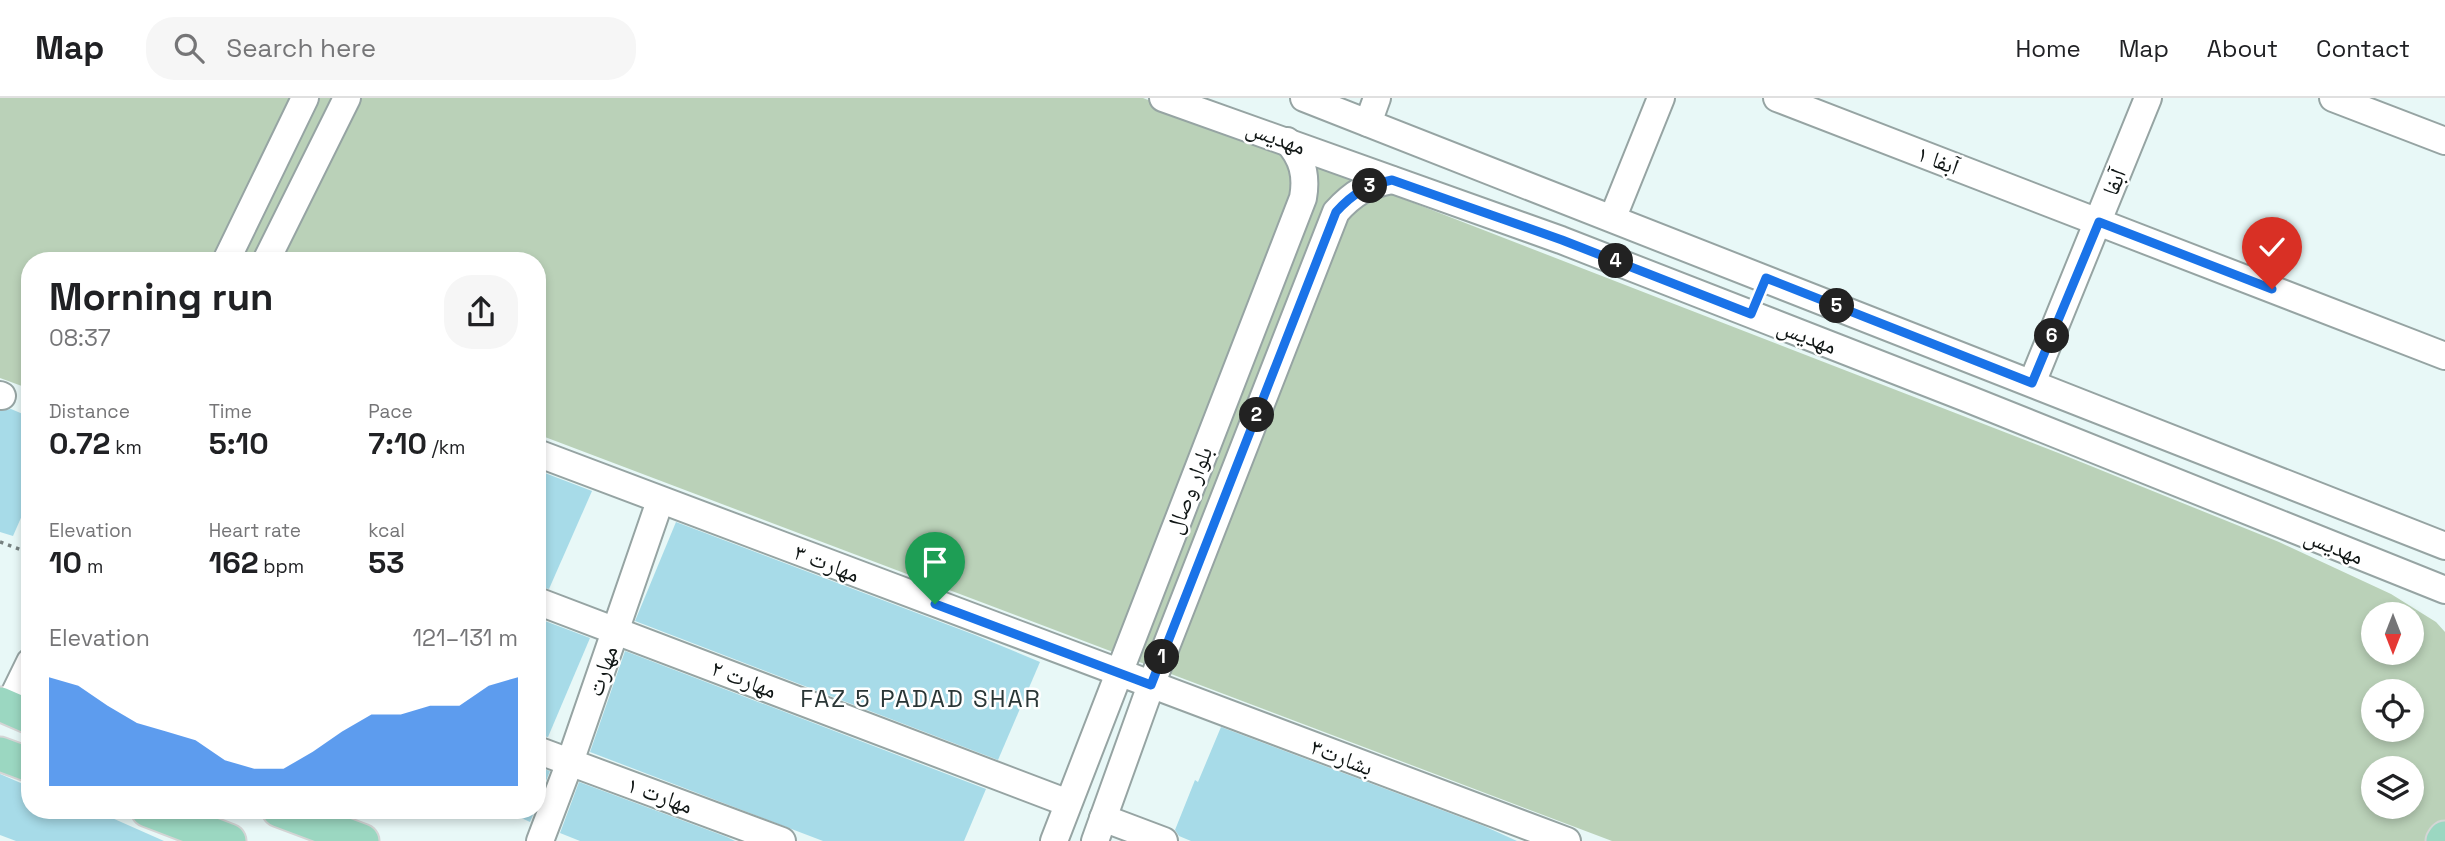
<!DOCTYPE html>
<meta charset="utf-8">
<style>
:root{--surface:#fff;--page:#f6f6f6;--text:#202124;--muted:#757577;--line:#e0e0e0;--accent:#1a73e8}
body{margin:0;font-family:"Space Grotesk","Noto Naskh Arabic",sans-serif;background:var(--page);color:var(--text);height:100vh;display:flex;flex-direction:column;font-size:26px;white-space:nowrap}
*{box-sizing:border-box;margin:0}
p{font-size:23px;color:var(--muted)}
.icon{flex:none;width:38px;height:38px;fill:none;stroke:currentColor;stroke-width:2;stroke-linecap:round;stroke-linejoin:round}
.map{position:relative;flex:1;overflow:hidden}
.details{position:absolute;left:21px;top:154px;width:525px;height:567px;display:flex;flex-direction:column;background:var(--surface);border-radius:28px;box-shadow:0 4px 10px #0003}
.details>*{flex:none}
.needle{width:46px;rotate:180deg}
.controls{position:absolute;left:2361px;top:504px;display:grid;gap:14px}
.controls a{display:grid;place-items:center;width:63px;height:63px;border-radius:50%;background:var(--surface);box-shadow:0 4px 10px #0003;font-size:35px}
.pin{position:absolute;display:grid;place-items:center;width:60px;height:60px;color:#fff;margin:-72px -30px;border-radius:50% 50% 50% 0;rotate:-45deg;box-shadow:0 0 7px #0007}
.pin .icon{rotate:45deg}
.km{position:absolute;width:35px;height:35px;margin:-18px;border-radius:50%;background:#222;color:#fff;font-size:19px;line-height:35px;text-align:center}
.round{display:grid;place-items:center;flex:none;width:74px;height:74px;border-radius:28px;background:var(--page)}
.summary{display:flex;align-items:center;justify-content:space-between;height:119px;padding:0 28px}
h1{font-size:38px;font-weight:800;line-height:52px}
.metrics{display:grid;grid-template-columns:repeat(3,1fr);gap:10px;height:119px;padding:7px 28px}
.metrics div{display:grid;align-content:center}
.metrics b{font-size:30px;font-weight:800}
.metrics small{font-size:19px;font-weight:400}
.metrics p{font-size:19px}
.chart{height:196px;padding:14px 28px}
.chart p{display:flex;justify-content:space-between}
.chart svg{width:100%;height:126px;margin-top:7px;fill:var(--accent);opacity:.7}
header{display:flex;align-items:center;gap:42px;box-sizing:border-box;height:98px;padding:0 35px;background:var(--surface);border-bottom:2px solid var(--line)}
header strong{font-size:33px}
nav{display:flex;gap:38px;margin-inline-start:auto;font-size:24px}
.search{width:490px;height:63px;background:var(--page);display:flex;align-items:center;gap:18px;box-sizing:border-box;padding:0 24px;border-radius:28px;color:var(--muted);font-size:26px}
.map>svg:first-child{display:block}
</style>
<header>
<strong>Map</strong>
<div class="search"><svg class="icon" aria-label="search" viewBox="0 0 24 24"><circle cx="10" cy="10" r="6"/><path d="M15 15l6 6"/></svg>Search here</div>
<nav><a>Home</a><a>Map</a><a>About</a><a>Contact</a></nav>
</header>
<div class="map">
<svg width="2445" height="743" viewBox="0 0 2445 743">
<rect width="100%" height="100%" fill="#e8f8f7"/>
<path fill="#bad1b8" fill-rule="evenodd" d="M0,0H1143L2061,356L2279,444L2391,496L2436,524L2445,534V722L2432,743H1612L537,336V163H30V291L0,280ZM2373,516H2412V555H2373ZM2373,593H2412V632H2373ZM2373,670H2412V709H2373Z"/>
<g fill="#a7dbe8">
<path d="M11,311L30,319V399L13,438L0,434V313Z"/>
<path d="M537,372L592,393L549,491L537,488Z"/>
<path d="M676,424L975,537L1040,564L998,662L635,523Z"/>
<path d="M537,520L590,540L548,639L537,637Z"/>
<path d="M625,553L986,691L964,743H823L590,654Z"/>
<path d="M1221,629L1484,728L1517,743H1191L1179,738L1175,732L1195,682L1198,684Z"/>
<path d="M537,669L550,673L537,706Z"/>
<path d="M0,676L30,689V712H94L164,743H16L0,737Z"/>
<path d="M579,684L727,739L735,743H580L560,735Z"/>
<path d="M504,712H535L530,724Z"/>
</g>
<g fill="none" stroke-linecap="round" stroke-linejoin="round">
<g stroke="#96a4a3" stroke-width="30">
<g id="minor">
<path d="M1163,0L1561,142L1966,300L2445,492"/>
<path d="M1304,0L2445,448"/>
<path d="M1777,0L2445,258"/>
<path d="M2333,0L2445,43"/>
<path d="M1368,25L1377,0"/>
<path d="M1613,119L1661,0"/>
<path d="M226,163L305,0"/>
<path d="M266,163L347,0"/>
<path d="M2032,285L2148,0"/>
<path d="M0,297L2,298"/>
<path d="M537,355L1567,743"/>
<path d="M537,503L1068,705"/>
<path d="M8,609L30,564"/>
<path d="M537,652L782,743"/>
<path d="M1103,720L1164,743"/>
<path d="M540,743L570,664L660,403"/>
<path d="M1054,743L1303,100C1307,78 1303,60 1287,43"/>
<path d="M1095,743L1151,587L1336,114C1353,95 1367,87 1392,82"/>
</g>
</g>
<g stroke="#d4d5d5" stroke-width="37">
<g id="major">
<path d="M0,606L30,619"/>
<path d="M0,656L30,667"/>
<path d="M148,712L229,743"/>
<path d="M279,712L362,743"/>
<path d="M2443,743L2445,740"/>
</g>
</g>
<path stroke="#768180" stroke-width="3.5" stroke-dasharray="3.5 5" stroke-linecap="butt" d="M0,444L30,455"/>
<use href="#minor" stroke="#fff" stroke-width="26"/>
<use href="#major" stroke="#9bd7c1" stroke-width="33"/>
</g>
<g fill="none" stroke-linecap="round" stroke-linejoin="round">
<g stroke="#fff" stroke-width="14">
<path id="route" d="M935,506L1151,587L1336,114C1353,95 1368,87 1392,82L1562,142L1751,216L1766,180L2032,285L2099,124L2272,191"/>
</g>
<use href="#route" stroke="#1a73e8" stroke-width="9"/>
</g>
<g text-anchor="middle" stroke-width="5" stroke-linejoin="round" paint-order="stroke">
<g font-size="23" fill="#101615" stroke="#fff">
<text transform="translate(1276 39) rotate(20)" y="8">مهدیس</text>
<text transform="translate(1938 62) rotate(21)" y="8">آبفا ۱</text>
<text transform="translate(2114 84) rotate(-68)" y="8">آبفا</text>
<text transform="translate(1807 238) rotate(21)" y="8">مهدیس</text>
<text transform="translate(1189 392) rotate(-69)" y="8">بلوار وصال</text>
<text transform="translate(2334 448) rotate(22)" y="8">مهدیس</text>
<text transform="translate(827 465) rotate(21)" y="8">مهارت ۳</text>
<text transform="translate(602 573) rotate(-71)" y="8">مهارت</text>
<text transform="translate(744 581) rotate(21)" y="8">مهارت ۲</text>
<text transform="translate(1342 659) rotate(21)" y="8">بشارت۳</text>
<text transform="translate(660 697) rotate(20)" y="8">مهارت ۱</text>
</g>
<g font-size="24" letter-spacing="2" fill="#2a3636" stroke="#fff">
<text x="921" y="609">FAZ 5 PADAD SHAR</text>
</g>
</g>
</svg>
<div class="controls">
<a><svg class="needle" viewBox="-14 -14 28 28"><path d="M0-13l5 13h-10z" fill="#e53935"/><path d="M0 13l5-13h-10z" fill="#757577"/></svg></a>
<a><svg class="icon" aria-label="locate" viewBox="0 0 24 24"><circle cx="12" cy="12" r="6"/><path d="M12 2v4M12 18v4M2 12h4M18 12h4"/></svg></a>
<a><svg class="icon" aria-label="layers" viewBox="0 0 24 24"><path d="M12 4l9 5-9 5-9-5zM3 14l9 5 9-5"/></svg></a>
</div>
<div class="pin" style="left:935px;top:506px;background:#1e9e55"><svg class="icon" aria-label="arrive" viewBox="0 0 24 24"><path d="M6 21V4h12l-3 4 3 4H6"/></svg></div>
<div class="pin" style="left:2272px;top:191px;background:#d93025"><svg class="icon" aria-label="check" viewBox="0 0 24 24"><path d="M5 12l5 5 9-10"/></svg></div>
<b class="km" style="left:1162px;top:559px">1</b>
<b class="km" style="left:1257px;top:317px">2</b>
<b class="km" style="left:1370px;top:88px">3</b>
<b class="km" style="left:1616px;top:163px">4</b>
<b class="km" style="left:1837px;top:208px">5</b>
<b class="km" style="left:2052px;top:238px">6</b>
<section class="details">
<div class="summary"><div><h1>Morning run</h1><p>08:37</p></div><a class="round"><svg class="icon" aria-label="share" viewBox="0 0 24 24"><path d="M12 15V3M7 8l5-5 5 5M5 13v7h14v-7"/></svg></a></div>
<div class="metrics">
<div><p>Distance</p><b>0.72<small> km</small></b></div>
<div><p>Time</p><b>5:10</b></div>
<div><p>Pace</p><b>7:10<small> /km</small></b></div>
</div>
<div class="metrics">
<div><p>Elevation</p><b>10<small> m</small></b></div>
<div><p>Heart rate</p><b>162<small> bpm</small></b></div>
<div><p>kcal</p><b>53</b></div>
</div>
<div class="chart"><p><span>Elevation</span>121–131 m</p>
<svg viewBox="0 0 160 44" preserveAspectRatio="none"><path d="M0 44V6L10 9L20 16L30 22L40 25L50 28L60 35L70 38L80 38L90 32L100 25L110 19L120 19L130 16L140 16L150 9L160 6V44z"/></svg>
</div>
</section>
</div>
